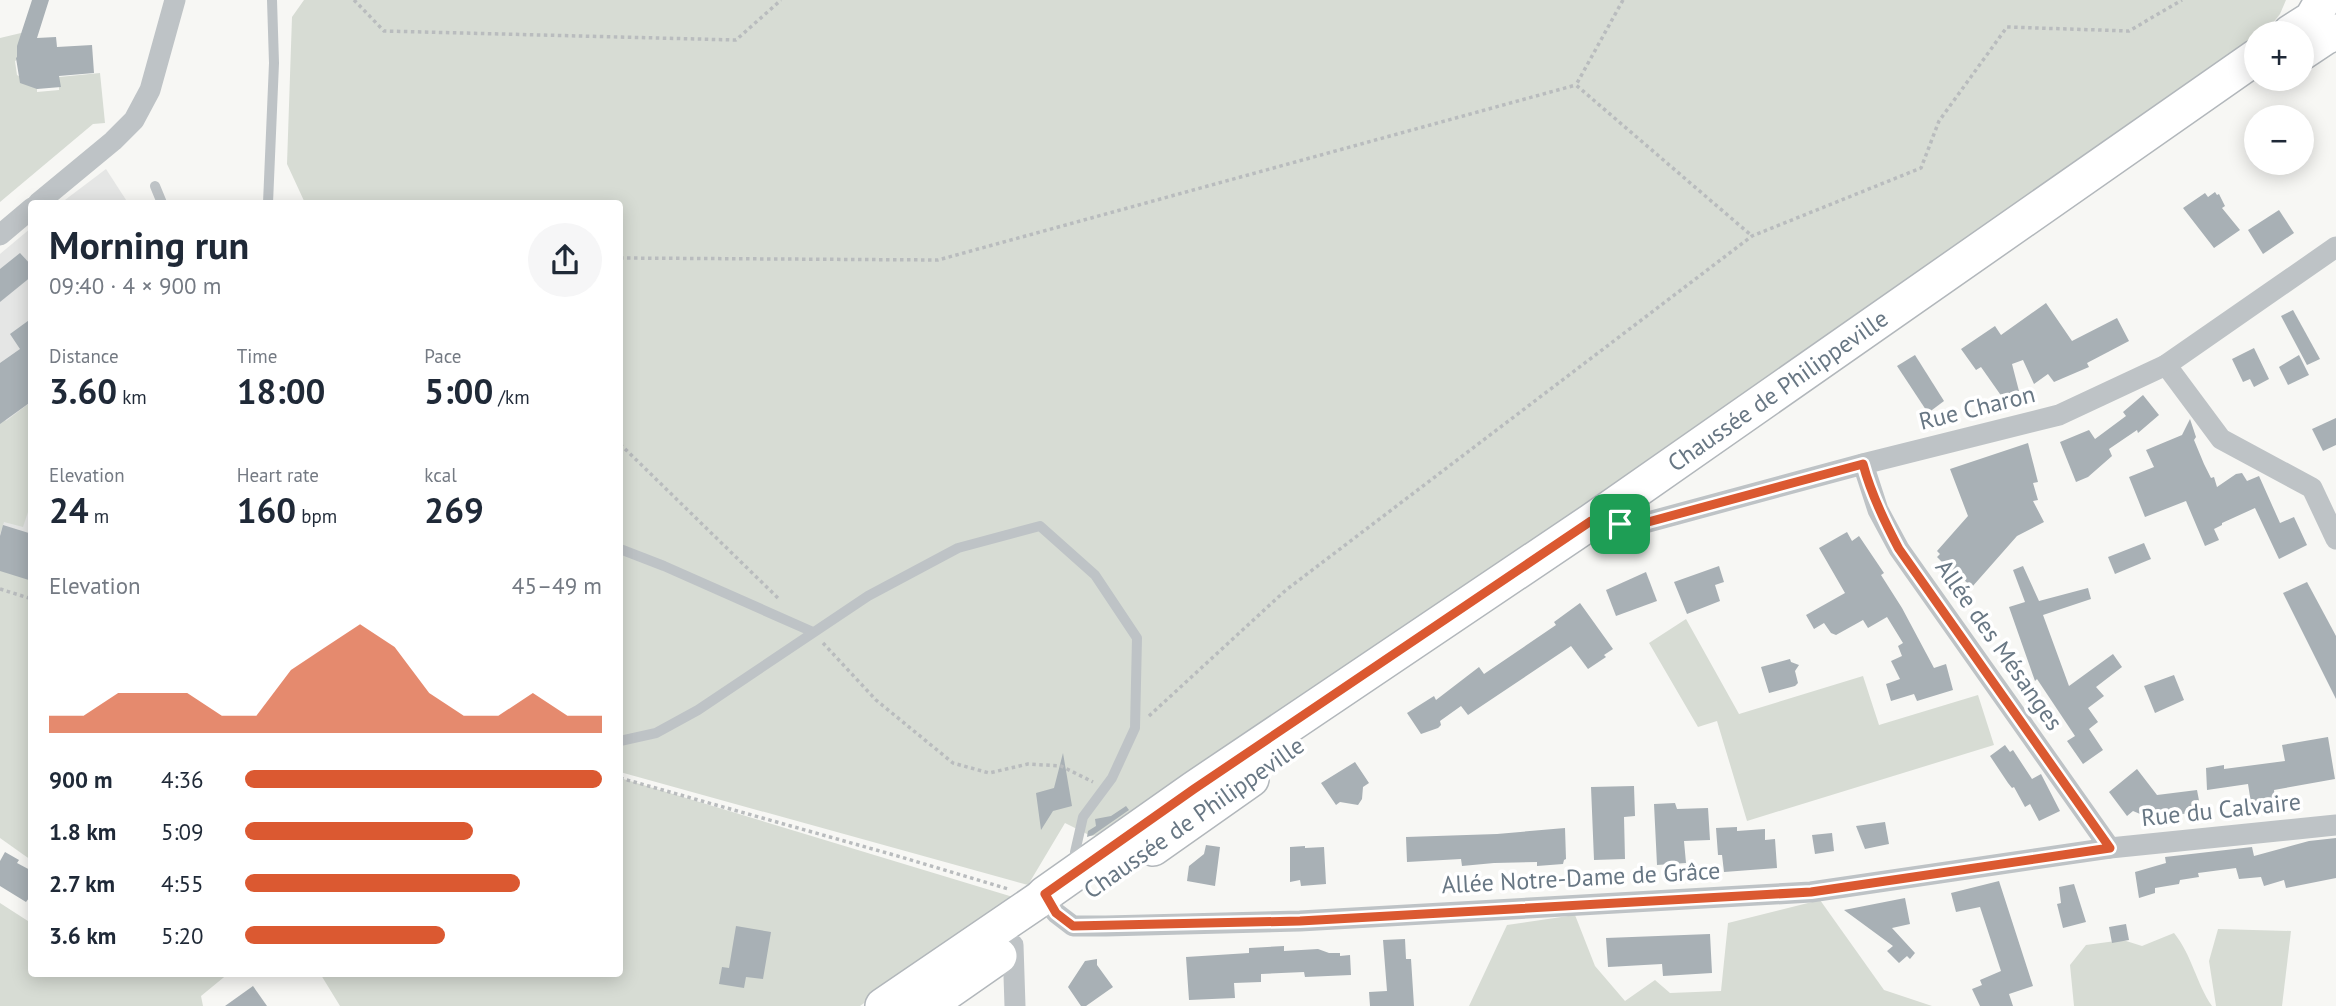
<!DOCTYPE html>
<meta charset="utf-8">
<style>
:root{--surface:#fff;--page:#f6f6f7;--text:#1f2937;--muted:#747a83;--accent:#db5931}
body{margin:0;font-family:"PT Sans",sans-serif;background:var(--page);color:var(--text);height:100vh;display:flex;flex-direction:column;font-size:26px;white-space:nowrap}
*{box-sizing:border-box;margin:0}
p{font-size:23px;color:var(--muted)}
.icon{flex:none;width:38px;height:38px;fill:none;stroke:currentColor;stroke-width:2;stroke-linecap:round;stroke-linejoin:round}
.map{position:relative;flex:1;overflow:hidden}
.details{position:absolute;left:28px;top:200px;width:595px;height:777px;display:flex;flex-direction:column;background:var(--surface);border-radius:7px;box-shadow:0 4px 18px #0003}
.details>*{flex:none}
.tools{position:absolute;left:2244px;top:21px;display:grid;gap:14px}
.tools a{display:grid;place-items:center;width:70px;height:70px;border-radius:50%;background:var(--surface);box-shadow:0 4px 18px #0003;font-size:35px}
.pin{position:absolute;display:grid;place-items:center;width:60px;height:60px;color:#fff;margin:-30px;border-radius:14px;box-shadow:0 4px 10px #0006}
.round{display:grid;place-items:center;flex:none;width:74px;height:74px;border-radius:37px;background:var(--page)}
.summary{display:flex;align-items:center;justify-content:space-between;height:119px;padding:0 21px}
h1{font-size:38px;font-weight:700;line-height:52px}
.figures{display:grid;grid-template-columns:repeat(3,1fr);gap:10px;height:119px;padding:7px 21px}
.figures div{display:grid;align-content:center}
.figures b{font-size:35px;font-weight:700}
.figures small{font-size:19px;font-weight:400}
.figures p{font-size:19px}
.chart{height:196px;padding:14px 21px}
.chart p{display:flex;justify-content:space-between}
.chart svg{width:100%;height:126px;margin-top:7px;fill:var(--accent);opacity:.7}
ul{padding:0 21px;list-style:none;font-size:23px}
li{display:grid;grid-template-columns:112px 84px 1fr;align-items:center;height:52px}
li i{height:18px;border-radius:9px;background:var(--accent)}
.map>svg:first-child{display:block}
</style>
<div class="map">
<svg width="2336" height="1006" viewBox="0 0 2336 1006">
<rect width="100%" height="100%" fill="#f7f7f4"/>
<g fill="#e5e6e5">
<path d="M106,169L128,203H61Z"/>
<path d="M31,228V599L0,589V254Z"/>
</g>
<g fill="#d7dcd4">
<path d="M304,0H2286L2280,14L2265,33H2256V46L1113,832L1091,836L1065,823L1028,885L620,772V203H305L287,164L292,17Z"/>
<path d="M21,33L26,54L15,61L17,75L27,81L37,79V92L59,90V77L100,73L105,123L93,124L0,202V38Z"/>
<path d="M31,402V503L23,527L4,522L0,534V418L2,417L6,421Z"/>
<path d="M0,570L31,580V860L0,838Z"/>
<path d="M1686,619L1739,714L1863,676L1879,725L1978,695L1994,745L1747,821L1717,721L1698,727L1649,643Z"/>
<path d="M620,778L1013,897L860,1006H340L321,975L315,973H620Z"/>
<path d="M1820,900L1884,990L1932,1006H1469L1507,925L1575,915L1595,966L1625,1001L1655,980L1670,993L1721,991L1728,923Z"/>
<path d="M0,903L31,923L32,973H229L201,996L203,1006H0Z"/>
<path d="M2218,929L2291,931L2282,1006H2216L2209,961Z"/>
<path d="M2174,933C2192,955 2196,983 2212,1006H2074L2070,965L2086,945L2123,940L2142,946Z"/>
</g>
<g fill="#a8b0b5">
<path d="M32,0H49L37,38L56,37L57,47L92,45L94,73L59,76L61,87L37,89L20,83L16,58L17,57V46Z"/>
<path d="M2215,192L2217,195L2219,194L2225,206L2222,208L2240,230L2214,248L2183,208L2205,193L2208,197Z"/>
<path d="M2279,210L2294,233L2263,254L2248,230Z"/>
<path d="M20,253L32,266V276L0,302V269Z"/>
<path d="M2046,303L2072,341L2117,318L2129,341L2087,363L2089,367L2054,382L2048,374L2034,384L2023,360L2012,364L2020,395L2007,404L1981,367L1976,370L1961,349L1995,326L2001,335Z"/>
<path d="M2293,310L2320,359L2307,365L2281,316Z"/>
<path d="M32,318V401L0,424V363L20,349L10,334Z"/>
<path d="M2254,348L2269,379L2254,387L2250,379L2243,382L2232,359Z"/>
<path d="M1915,355L1944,401L1928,413L1897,366Z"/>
<path d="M2299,355L2309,375L2288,385L2279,367Z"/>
<path d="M2143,395L2159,415L2138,433L2137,430L2109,449L2112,456L2088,477L2076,482L2060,442L2089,430L2095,439L2126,416L2123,412Z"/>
<path d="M2336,418V445L2323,451L2312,429Z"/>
<path d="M2190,419L2196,437L2194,440L2204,464L2211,478L2214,477L2217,487L2236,474L2242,473L2247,481L2259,476L2280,523L2294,517L2307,545L2279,559L2255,508L2222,523V525L2214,529L2219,540L2205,546L2186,501L2145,517L2129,477L2154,467L2146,450L2182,435Z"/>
<path d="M2028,443L2038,482L2033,483L2038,500L2033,501L2044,522L2017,536L1972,587L1964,580L1962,582L1937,557L1940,554L1937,551L1968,516L1950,469Z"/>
<path d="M3,525L32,534V581L0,571V536Z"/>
<path d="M1847,532L1852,541L1859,536L1884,573L1881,575L1902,608L1934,668L1946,664L1953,690L1917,701L1914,694L1891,701L1886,684L1900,679L1891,661L1902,656L1898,646L1903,643L1887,617L1868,628L1863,620L1836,635L1831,633L1824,623L1814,629L1806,615L1845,593L1819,548Z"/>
<path d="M2144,543L2151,559L2115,574L2108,557Z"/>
<path d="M1719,566L1724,582L1715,585L1720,601L1687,614L1674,582Z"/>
<path d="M2023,566L2039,601L2088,588L2091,599L2043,615L2069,686L2113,654L2122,667L2096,687L2104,696L2088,708L2098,722L2089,729L2103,750L2083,764L2067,741L2075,736L2037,679L2035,681L2009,607L2025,602L2013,570Z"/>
<path d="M1646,572L1657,601L1616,616L1606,590Z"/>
<path d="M2307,582L2336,636V699L2283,593Z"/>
<path d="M1580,603L1613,649L1604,655L1606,657L1588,669L1571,646L1468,715L1461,706L1440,721L1441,725L1438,728L1421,734L1407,713L1434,696L1436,700L1479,667L1484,674L1556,625L1554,622Z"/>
<path d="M1790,659L1791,662L1799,665L1795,671L1798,683L1795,686L1769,693L1761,667Z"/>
<path d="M2174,675L2184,700L2155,713L2144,686Z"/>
<path d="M2328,737L2335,779L2274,790L2275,800L2251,803L2248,784L2207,790L2206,768L2224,765V769L2285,761L2282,745Z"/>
<path d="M2005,745L2010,752L2013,750L2032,779L2041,774L2060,811L2039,821L2030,804L2025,807L2014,787L2012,788L2008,783L1990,756Z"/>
<path d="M1063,753L1072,806L1053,811L1041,830L1036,793L1054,788Z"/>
<path d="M1355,762L1369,783L1363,787L1362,799L1358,805L1340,802L1336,805L1321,783Z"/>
<path d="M2137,769L2157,795L2197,790L2201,811L2152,819L2133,811L2127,816L2109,792Z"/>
<path d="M1634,786L1635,816L1624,817L1625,859L1594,860L1591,787Z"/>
<path d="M1675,803L1677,809L1708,808L1710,840L1684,841L1686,863L1657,865L1654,804Z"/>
<path d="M1126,806L1129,810L1093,835L1087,837L1088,831L1096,826L1095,819L1111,816Z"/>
<path d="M1885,822L1889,844L1865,849L1856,826Z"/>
<path d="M1737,827V831L1765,829V840L1775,839L1777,868L1724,872L1722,855H1718L1716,828Z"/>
<path d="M1565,828L1566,859L1564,860L1563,864L1537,866V862L1494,863L1462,866L1461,859L1407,862L1406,837L1497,834Z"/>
<path d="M1832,833L1834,851L1815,854L1812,835Z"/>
<path d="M2336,838V878L2286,888L2284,880L2264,886L2261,877L2239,879L2236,868L2198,873L2199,877L2180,880L2179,884L2155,888V893L2139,898L2135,872L2166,863L2165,857L2252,847L2254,856L2309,841Z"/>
<path d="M1206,845L1220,847L1215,886L1187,881L1189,866L1204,854Z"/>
<path d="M1305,846V848L1324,847L1326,884L1301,886L1300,880L1290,882V847Z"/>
<path d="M5,852L19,860L17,863L32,871V894L26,902L0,886V861Z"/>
<path d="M1999,881L2033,986L2009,994L2013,1006H1980L1972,989L1982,985L1980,980L2001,971L1980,907L1956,912L1951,893Z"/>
<path d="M2074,884L2086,922L2063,928L2057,904L2061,903L2059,887Z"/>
<path d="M1905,898L1910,924L1892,928L1915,953L1910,959L1907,956L1899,963L1887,951L1893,946L1844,910Z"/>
<path d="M2126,924L2129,940L2112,943L2109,927Z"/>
<path d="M736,926L771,932L763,979L746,977L744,988L719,984L722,967L729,968Z"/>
<path d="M1710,934L1712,973L1663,976L1662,964L1608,967L1606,938Z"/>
<path d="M1405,939L1406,959H1411L1414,1006H1370L1369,992L1387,991L1383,940Z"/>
<path d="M1284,946V951L1318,949L1329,953H1340V956L1350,955L1351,975L1305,977L1304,972L1261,974V982L1234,983L1235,998L1189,1000L1186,957L1249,953V948Z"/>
<path d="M1097,959V965L1113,987L1086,1006H1081L1068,987L1085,961Z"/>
<path d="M253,986L267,1006H225Z"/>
</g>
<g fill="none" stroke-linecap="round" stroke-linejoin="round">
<g stroke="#b2b7bb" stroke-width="38">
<g id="primary">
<path d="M2290,33L2312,19L2323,0"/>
<path d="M2301,53L2325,37L2336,32"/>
<path d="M1153,848L1251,779"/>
<path d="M883,1006L1040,899L1045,894L1194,789L1592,521L2256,57"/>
<path d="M927,1006L999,956"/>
</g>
</g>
<g stroke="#b9bcbe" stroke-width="3.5" stroke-dasharray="3.5 3.5" stroke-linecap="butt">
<path d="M354,0L384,31L736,40L781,0"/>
<path d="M1623,0L1576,85L1752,236"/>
<path d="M620,258L938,260L1576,85"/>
<path d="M620,444L780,600"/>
<path d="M0,589L32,599"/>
<path d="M823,643L876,700L953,763L989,773L1028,764L1061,766L1093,782"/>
<path d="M1149,716L1286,590L1752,236L1921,168L1939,121L2007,27L2129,31L2182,0"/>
<path d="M620,778L894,855L1008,889"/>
</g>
<g stroke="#bec3c6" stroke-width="10">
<path d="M155,186L162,203"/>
<path d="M268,203L274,63L272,0"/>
<path d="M620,549L664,566L813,632"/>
<path d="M620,741L656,733L698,710L868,596L958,548L1040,526L1095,575L1137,638L1135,728L1112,778L1083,817L1075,852L1078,863"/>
</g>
<g stroke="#bec3c6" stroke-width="21">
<path d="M38,203L113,141L134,120L150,90L175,0"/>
<path d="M0,235L32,208"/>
<path d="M2166,365L2221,439L2312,488L2336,539"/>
<path d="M1863,464L1878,510L1899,549L2110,848"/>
<path d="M1592,521L1637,525L1863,464L2059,415L2166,365L2336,247"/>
<path d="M1056,913L1073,926H1106L1300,921L1811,892L2110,848L2336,825"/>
<path d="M1013,945L1015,1006"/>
</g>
<use href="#primary" stroke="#fff" stroke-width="35"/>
</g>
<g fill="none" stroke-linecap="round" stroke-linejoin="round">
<g stroke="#fff" stroke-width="14">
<path id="route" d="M1863,464C1871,494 1884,521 1899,549L2110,848L1811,892L1300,921L1073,926L1056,913L1045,894L1194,789L1591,521L1637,525Z"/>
</g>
<use href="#route" stroke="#db5931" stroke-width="9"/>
</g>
<g text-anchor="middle" stroke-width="7" stroke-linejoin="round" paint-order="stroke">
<g font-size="24" fill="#687784" stroke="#fff">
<text transform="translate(1778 391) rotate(-35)" y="8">Chaussée de Philippeville</text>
<text transform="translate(1977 408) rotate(-14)" y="8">Rue Charon</text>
<text transform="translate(1999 645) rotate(55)" y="8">Allée des Mésanges</text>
<text transform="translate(2221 810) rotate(-6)" y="8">Rue du Calvaire</text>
<text transform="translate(1194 818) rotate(-35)" y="8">Chaussée de Philippeville</text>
<text transform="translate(1581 878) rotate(-3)" y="8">Allée Notre-Dame de Grâce</text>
</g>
</g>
</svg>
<div class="tools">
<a>+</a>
<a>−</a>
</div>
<div class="pin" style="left:1620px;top:524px;background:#1e9e55"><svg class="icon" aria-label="arrive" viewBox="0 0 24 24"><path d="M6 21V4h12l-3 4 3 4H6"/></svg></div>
<section class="details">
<div class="summary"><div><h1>Morning run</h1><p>09:40 · 4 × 900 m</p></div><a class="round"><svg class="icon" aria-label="share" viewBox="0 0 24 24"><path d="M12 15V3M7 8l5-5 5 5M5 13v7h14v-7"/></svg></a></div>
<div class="figures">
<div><p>Distance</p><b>3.60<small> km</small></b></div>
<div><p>Time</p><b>18:00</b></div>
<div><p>Pace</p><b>5:00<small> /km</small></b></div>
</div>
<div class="figures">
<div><p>Elevation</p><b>24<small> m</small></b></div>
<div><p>Heart rate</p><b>160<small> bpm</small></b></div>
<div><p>kcal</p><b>269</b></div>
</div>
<div class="chart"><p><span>Elevation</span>45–49 m</p>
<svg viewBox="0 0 160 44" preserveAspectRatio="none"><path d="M0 44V38L10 38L20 30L30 30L40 30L50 38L60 38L70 22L80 14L90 6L100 14L110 30L120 38L130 38L140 30L150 38L160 38V44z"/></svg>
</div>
<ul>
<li><b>900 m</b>4:36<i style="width:100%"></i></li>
<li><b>1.8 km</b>5:09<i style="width:64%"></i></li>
<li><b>2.7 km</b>4:55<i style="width:77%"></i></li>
<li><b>3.6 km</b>5:20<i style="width:56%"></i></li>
</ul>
</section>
</div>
